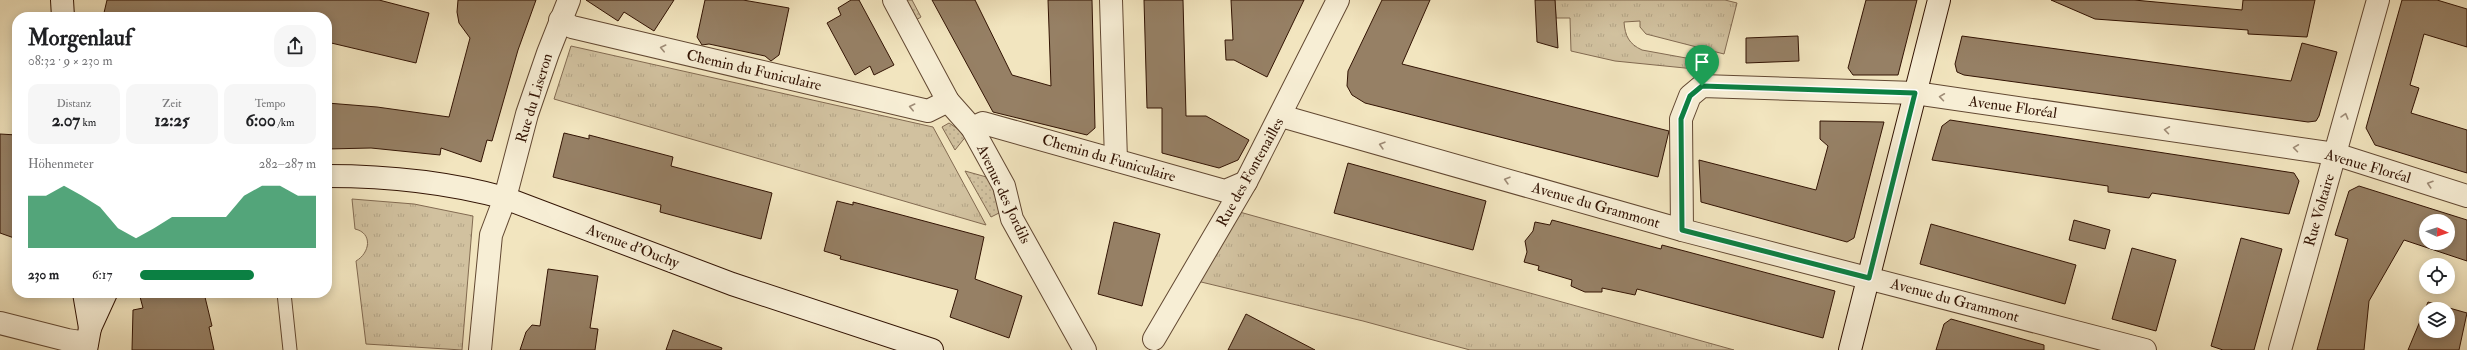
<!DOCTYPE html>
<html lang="de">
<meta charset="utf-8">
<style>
:root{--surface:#fff;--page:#f6f6f6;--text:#202124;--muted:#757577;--accent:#0b8043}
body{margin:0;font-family:"IM FELL Double Pica",serif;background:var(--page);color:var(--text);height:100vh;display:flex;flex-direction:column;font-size:15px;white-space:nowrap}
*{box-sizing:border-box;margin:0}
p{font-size:13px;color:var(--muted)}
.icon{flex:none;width:22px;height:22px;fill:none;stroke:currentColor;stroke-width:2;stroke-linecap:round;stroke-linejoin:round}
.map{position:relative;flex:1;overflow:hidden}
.side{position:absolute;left:12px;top:12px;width:320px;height:286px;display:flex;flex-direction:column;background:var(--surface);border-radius:16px;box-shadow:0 2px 10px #0003}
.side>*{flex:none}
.needle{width:26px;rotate:93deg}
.controls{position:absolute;left:2419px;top:214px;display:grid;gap:8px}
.controls a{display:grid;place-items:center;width:36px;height:36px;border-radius:50%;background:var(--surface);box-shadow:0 2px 10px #0003;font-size:20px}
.pin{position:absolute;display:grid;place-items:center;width:34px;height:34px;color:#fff;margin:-41px -17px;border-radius:50% 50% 50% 0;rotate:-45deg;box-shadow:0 0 4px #0007}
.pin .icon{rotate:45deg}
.round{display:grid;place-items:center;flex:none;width:42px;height:42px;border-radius:16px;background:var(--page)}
.head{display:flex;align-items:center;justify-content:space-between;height:68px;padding:0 16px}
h1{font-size:22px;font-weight:800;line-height:30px}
.metrics{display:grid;grid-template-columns:repeat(3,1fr);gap:6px;height:68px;padding:4px 16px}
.metrics div{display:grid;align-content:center;border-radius:10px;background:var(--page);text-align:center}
.metrics b{font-size:17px;font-weight:800}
.metrics small{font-size:11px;font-weight:400}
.metrics p{font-size:11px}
.chart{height:112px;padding:8px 16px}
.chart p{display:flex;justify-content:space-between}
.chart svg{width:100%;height:72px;margin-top:4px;fill:var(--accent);opacity:.7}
ul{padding:0 16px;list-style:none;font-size:13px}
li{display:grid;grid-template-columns:64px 48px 1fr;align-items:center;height:30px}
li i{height:10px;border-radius:5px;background:var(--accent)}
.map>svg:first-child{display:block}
</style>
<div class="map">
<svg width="2467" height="350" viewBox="0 0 2467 350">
<defs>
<pattern id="grass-dots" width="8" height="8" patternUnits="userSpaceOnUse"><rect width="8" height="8" fill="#d1c19f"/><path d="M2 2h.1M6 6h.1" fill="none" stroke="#b4a587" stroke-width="1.8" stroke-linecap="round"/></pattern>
<pattern id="park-tufts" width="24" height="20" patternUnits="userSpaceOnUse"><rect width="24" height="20" fill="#d1c19f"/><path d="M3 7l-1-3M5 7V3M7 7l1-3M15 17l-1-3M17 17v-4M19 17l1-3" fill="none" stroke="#b4a587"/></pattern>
</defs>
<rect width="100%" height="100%" fill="#f2e5bf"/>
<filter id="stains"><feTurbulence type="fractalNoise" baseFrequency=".005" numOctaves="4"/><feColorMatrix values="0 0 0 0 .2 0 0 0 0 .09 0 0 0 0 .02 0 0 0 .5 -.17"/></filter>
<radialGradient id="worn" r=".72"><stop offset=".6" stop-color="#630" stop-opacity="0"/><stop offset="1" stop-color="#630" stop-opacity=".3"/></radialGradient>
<g fill="url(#grass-dots)" stroke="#826a51">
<path d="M905,0H912L921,17L916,20Z"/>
<path d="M949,123L967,135L955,150L942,127Z"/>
<path d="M965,171L990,178L1001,212L991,217Z"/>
</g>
<g fill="url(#park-tufts)" stroke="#826a51">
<path d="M1555,0H1725L1737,3L1724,54L1646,34L1640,27V21L1624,22C1625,36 1629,44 1642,50L1697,60L1700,65L1695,69L1615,61L1571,51L1570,18H1556Z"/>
<path d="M571,46L933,127L986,225L554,99Z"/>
<path d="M352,199L414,204L473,216L462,350L366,344L356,261C370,253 373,233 355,229Z"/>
<path d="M1236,211L1734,350H1470L1363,321L1197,281Z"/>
</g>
<g fill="#968065" stroke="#321303" fill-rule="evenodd">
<path d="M107,0H379L429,13L416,63L327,42V17H103Z"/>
<path d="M458,0H536L518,50L492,141L487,140L481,162L441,148L440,155L371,148L327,149V103L377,107L449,117L470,38L459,23L457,12Z"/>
<path d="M586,0H674L654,31L624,12L618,21Z"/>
<path d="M705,0H743L789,8L779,55L771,61L765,56L709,44L702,45L697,37Z"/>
<path d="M851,0H859L894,65L874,75L870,66L855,75L827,23L841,15L838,8Z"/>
<path d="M932,0H975L1012,75L1051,86L1048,0H1092L1095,128L1087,135L993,112Z"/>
<path d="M1144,0H1183L1186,116H1206L1249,140L1238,160L1219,168L1162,153V108H1147Z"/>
<path d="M1231,0H1304L1267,77L1234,60H1226L1225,40H1233Z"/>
<path d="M1382,0H1430L1402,64L1669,131L1658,177L1365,103L1352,95L1347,86L1348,71Z"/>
<path d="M1535,0H1555L1558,48L1537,42Z"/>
<path d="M1866,0H1917L1898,75H1853L1848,68Z"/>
<path d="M2051,0H2134L2242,10L2243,0H2315L2307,37L2248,34V30L2095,19Z"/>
<path d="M2402,0H2437L2467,9V47L2424,34L2410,85L2419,88L2411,113L2467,130V173L2375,145L2366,128Z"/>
<path d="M1798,36L1799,61L1746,63V38Z"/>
<path d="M1962,36L2291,81L2302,43L2337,52L2319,116L2316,121L2308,122L1964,75L1957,72L1955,64Z"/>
<path d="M1950,120L2294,173L2299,181L2289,214L2152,193L2149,198L2108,192V186L1932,160L1942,126Z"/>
<path d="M1820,121L1884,122L1854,238L1847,242L1701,202L1699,160L1816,190L1828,146L1820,139Z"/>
<path d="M564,133L589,139V135L673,157L671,166L772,193L761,239L660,212L661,205L553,177Z"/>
<path d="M0,134L17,135V239L0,233Z"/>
<path d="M1348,163L1486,201L1473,250L1334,213Z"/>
<path d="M2359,186L2467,220V261L2404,240L2369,301L2364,350H2317L2348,239L2335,235L2349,191ZM2426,221H2448V243H2426Z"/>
<path d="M837,201L853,205V202L984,237L975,279L1022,296L1009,338L950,317L958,290L840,259L841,256L824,251Z"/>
<path d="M1552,220L1661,249L1662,245L1835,291L1823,338L1637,289L1635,295L1602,288V292H1585L1571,286L1572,280L1538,270L1539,266L1524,262L1527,252L1525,241L1533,231L1535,222L1550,225Z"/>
<path d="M2074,220L2110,230L2105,249L2069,240Z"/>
<path d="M1114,222L1160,234L1142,306L1098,294Z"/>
<path d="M1931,224L2076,265L2065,304L1920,264Z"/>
<path d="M2241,238L2282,249L2254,350H2223L2211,346Z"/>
<path d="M2132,248L2176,260L2156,331L2112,319Z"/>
<path d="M548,269L598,276L590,328L598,329L595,350H520L526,332L532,325L540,326Z"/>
<path d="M139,293H204L212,326L209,327L214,350H132L133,310L143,308Z"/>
<path d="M2428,302L2467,313L2459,350H2408ZM2426,309H2448V331H2426Z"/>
<path d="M1246,314L1315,350H1228Z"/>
<path d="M1951,319L2044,345V350H1936L1944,324Z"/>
<path d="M673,330L722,348L721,350H666Z"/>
</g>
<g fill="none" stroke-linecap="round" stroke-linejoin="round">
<g stroke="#624832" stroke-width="15">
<path id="lane" d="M284,293L290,350"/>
</g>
<g stroke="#624832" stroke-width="24">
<g id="street">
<path d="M894,0L948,101L972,128L1004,186L1012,219L1085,350"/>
<path d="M1111,0L1116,160"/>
<path d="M560,20L572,27L928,111L948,101"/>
<path d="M1281,116L1682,230L2145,350"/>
<path d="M972,128L983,123L1225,191L1246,182"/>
<path d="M1682,230L1681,119L1690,96L1702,86L1915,93L2335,154L2467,196"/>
<path d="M0,323L67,340L87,343"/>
<path d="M1154,339L1246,182L1338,0"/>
<path d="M480,350L491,235L505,198L527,114L548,53L569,0"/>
<path d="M2280,350L2378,0"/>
</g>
</g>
<g stroke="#321303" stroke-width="24">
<g id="secondary">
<path d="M62,0L63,17"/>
<path d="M327,176C387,176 447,182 505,198L732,284L932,350"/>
<path d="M84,293L90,328"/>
<path d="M86,350L90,328L106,293"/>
<path d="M1850,350L1939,0"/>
</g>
</g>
<use href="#lane" stroke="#f7eed5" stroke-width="13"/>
<use href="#street" stroke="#f7eed5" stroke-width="22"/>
<use href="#secondary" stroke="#f7eed5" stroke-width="22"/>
</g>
<defs><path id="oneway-chevron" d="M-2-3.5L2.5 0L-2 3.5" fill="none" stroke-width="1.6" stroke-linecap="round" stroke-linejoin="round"/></defs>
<g stroke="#9e8b76">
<use href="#oneway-chevron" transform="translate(663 48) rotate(-167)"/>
<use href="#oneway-chevron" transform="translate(1942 97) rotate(-172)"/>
<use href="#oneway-chevron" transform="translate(912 107) rotate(-167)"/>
<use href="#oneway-chevron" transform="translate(2345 116) rotate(-74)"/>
<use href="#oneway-chevron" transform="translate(2167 130) rotate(-172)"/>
<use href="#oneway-chevron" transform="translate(1382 145) rotate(-164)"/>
<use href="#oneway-chevron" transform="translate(2296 148) rotate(-172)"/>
<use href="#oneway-chevron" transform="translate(1507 180) rotate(-164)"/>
<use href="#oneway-chevron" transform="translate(2430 184) rotate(-162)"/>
</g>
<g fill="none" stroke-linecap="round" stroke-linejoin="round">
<g stroke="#fff" stroke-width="8">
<path id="route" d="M1702,86L1915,93L1869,278L1682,230L1681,119L1690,96Z"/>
</g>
<use href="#route" stroke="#0b8043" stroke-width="5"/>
</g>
<g text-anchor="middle" stroke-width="4" stroke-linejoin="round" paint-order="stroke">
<g font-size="15" fill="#321303" stroke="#f7eed5">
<text transform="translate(754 70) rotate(13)" y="5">Chemin du Funiculaire</text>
<text transform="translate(534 98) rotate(-73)" y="5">Rue du Liseron</text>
<text transform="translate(2013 107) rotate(8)" y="5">Avenue Floréal</text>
<text transform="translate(1109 158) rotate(16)" y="5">Chemin du Funiculaire</text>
<text transform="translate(2368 166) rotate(16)" y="5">Avenue Floréal</text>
<text transform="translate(1250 172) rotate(-61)" y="5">Rue des Fontenailles</text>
<text transform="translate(1004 194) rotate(65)" y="5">Avenue des Jordils</text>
<text transform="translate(1596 205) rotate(16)" y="5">Avenue du Grammont</text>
<text transform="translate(2319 210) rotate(-74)" y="5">Rue Voltaire</text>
<text transform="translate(633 246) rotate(21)" y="5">Avenue d'Ouchy</text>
<text transform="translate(1955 300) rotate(15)" y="5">Avenue du Grammont</text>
</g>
</g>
<rect width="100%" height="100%" filter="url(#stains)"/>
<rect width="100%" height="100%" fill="url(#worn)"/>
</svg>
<div class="controls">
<a><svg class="needle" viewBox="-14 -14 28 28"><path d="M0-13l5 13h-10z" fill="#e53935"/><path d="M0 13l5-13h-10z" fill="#757577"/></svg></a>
<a><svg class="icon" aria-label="locate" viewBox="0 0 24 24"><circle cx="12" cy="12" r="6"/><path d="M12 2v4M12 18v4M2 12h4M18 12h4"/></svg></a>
<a><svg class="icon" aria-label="layers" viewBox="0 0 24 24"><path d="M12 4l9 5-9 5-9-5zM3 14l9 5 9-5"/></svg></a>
</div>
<div class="pin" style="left:1702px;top:86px;background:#1e9e55"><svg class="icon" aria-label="arrive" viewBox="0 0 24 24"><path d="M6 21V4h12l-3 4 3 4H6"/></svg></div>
<section class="side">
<div class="head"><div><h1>Morgenlauf</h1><p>08:32 · 9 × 230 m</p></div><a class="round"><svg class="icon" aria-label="share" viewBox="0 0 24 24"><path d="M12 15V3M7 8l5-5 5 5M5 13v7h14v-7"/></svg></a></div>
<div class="metrics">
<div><p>Distanz</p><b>2.07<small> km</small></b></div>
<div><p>Zeit</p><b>12:25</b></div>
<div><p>Tempo</p><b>6:00<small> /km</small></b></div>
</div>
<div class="chart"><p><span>Höhenmeter</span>282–287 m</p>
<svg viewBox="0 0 160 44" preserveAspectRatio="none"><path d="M0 44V12L10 12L20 6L30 12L40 19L50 32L60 38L70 32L80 25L90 25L100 25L110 25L120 12L130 6L140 6L150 12L160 12V44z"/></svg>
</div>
<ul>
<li><b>230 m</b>6:17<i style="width:65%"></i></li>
</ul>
</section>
</div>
